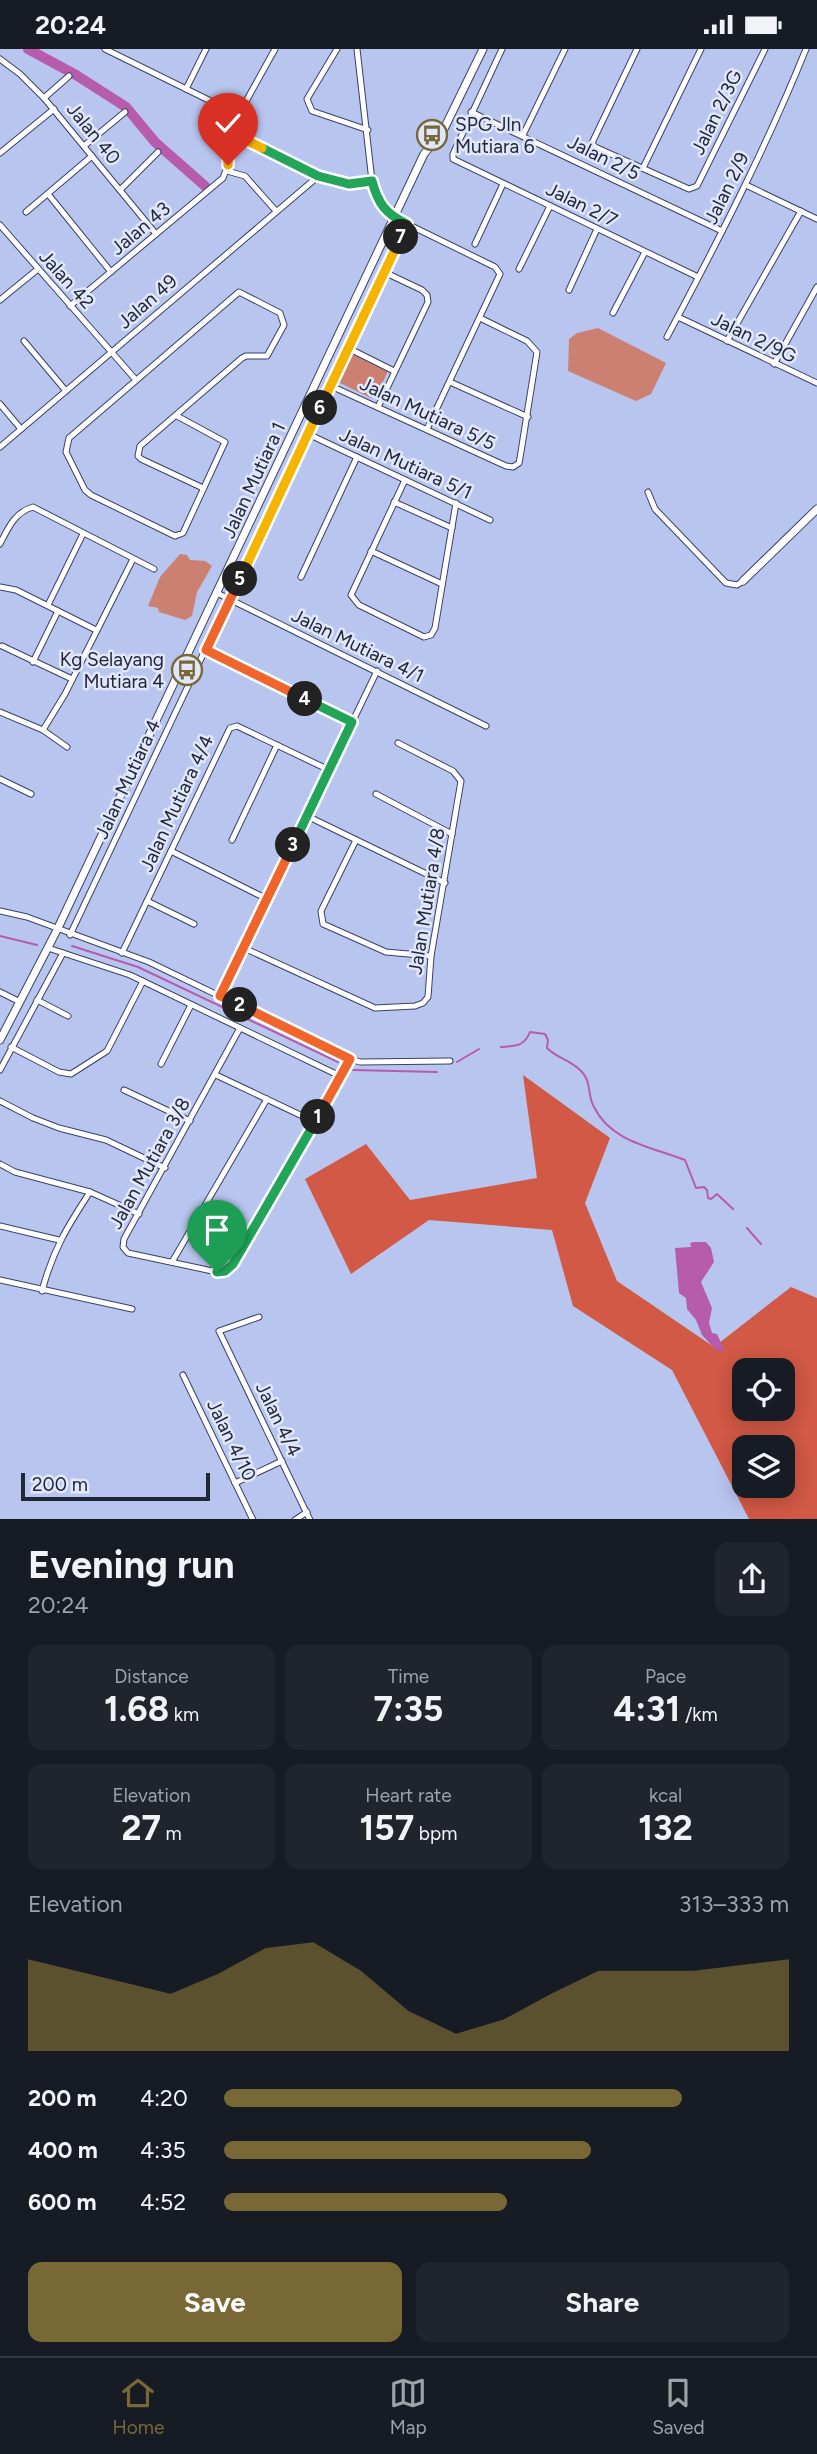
<!DOCTYPE html>
<meta charset="utf-8">
<style>
:root{--surface:#171b24;--page:#20242c;--text:#f1f3f6;--muted:#9ea1a6;--line:#363941;--accent:#786835}
body{margin:0;font-family:Figtree,sans-serif;background:var(--page);color:var(--text);height:100vh;display:flex;flex-direction:column;font-size:26px;white-space:nowrap}
*{box-sizing:border-box;margin:0}
p{font-size:23px;color:var(--muted)}
.icon{flex:none;width:38px;height:38px;fill:none;stroke:currentColor;stroke-width:2;stroke-linecap:round;stroke-linejoin:round}
.map{position:relative;height:1470px;overflow:hidden}
.panel{display:flex;flex-direction:column;background:var(--surface);flex:1}
.panel>*{flex:none}
.tools{position:absolute;left:732px;top:1309px;display:grid;gap:14px}
.tools a{display:grid;place-items:center;width:63px;height:63px;border-radius:14px;background:var(--surface);box-shadow:0 4px 18px #0003;font-size:35px}
.scale{position:absolute;left:21px;bottom:18px;width:189px;box-sizing:border-box;padding-left:7px;border:4px solid #222736;border-top:0;font-size:19px;line-height:24px;white-space:nowrap;color:#222736;-webkit-text-stroke:5px #e0e7fc;paint-order:stroke}
.pin{position:absolute;display:grid;place-items:center;width:60px;height:60px;color:#fff;margin:-72px -30px;border-radius:50% 50% 50% 0;rotate:-45deg;box-shadow:0 0 7px #0007}
.pin .icon{rotate:45deg}
.km{position:absolute;width:35px;height:35px;margin:-18px;border-radius:50%;background:#222;color:#fff;font-size:19px;line-height:35px;text-align:center}
.round{display:grid;place-items:center;flex:none;width:74px;height:74px;border-radius:14px;background:var(--page)}
.overview{display:flex;align-items:center;justify-content:space-between;height:119px;padding:0 28px}
h1{font-size:38px;font-weight:700;line-height:52px}
.figures{display:grid;grid-template-columns:repeat(3,1fr);gap:10px;height:119px;padding:7px 28px}
.figures div{display:grid;align-content:center;border-radius:14px;background:var(--page);text-align:center}
.figures b{font-size:35px;font-weight:700}
.figures small{font-size:19px;font-weight:400}
.figures p{font-size:19px}
.chart{height:196px;padding:14px 28px}
.chart p{display:flex;justify-content:space-between}
.chart svg{width:100%;height:126px;margin-top:7px;fill:var(--accent);opacity:.7}
.button{display:flex;gap:14px;margin-top:auto;padding:14px 28px}
.button a{flex:1;height:80px;border-radius:14px;background:var(--accent);color:#fff;font-size:28px;font-weight:700;line-height:80px;text-align:center}
.button a+a{background:var(--page);color:var(--text)}
ul{padding:0 28px;list-style:none;font-size:23px}
li{display:grid;grid-template-columns:112px 84px 1fr;align-items:center;height:52px}
li i{height:18px;border-radius:9px;background:var(--accent)}
.status{display:flex;justify-content:space-between;align-items:center;height:49px;padding:0 35px;background:var(--surface);direction:ltr}
.status svg{height:19px;fill:currentColor}
.tabs{display:flex;justify-content:space-around;align-items:center;height:98px;border-top:2px solid var(--line);background:var(--surface);font-size:19px;color:var(--muted)}
.tabs a{display:grid;justify-items:center;gap:4px}
.tabs .active{color:var(--accent)}
.map>svg:first-child{display:block}
</style>
<div class="status"><b>20:24</b><svg viewBox="0 0 49 12"><path d="M0 12V9h3v3zM5 12V6h3v6zM10 12V3h3v9zM15 12V0h3v12zM26 1h20v11H26zM47 4h2v5h-2z"/></svg></div>
<div class="map">
<svg width="817" height="1471" viewBox="0 0 817 1471">
<rect width="100%" height="100%" fill="#b8c5ee"/>
<g fill="#cb8072">
<path d="M598,279L666,314L651,345L636,352L568,322L569,290L577,284Z"/>
<path d="M350,304L388,322L376,348L371,349L340,334L337,329Z"/>
<path d="M180,505L187,506L190,511L205,512L212,517L197,543L192,567L185,571L159,563L158,559L148,557L160,528Z"/>
</g>
<path fill="#d15945" fill-rule="evenodd" d="M523,1026L610,1089L585,1154L617,1232L714,1298L791,1238L817,1249V1470H749L672,1321L573,1257L552,1181L429,1171L351,1225L305,1130L366,1095L410,1151L537,1129ZM744,1321H782V1360H744ZM744,1398H782V1437H744Z"/>
<path fill="#b75bad" d="M694,1193H706L711,1199L714,1213L701,1233L712,1259L709,1274L712,1284L717,1285L725,1302L716,1301L702,1286L696,1271L687,1260L686,1249L679,1244L675,1199L691,1198L690,1194Z"/>
<g fill="none" stroke-linecap="round" stroke-linejoin="round">
<g stroke="#b75bad" stroke-width="2">
<path d="M0,887L37,896"/>
<path d="M72,897L138,918L338,1013"/>
<path d="M501,998C515,997 524,998 530,983L545,985L548,991L547,999C558,1010 571,1011 582,1023C592,1034 587,1046 594,1058C611,1093 652,1098 685,1111L696,1139L704,1138L707,1141L708,1149L711,1150L717,1145L733,1160"/>
<path d="M457,1013L479,1000"/>
<path d="M353,1021L437,1023"/>
<path d="M747,1179L761,1195"/>
</g>
<path stroke="#b75bad" stroke-width="10" d="M28,0L76,26L126,58L155,93L205,137"/>
<g stroke="#384264" stroke-width="7">
<g id="street">
<path d="M105,0L237,65"/>
<path d="M337,0L307,50L312,62L368,81"/>
<path d="M357,0L372,132L379,154L393,168L495,218L500,225L427,380"/>
<path d="M502,0L453,105V110L698,228"/>
<path d="M637,0L592,94L595,98L689,140L697,137L765,0"/>
<path d="M0,10L20,25L44,49L156,185"/>
<path d="M186,40L206,0"/>
<path d="M44,49L69,27"/>
<path d="M471,63L722,182"/>
<path d="M229,83L318,127L349,135L372,132"/>
<path d="M523,86L565,0"/>
<path d="M84,97L125,63"/>
<path d="M0,104L54,60"/>
<path d="M643,119L701,0"/>
<path d="M227,122L245,127L276,162"/>
<path d="M746,136L817,170"/>
<path d="M120,141L158,103"/>
<path d="M48,145L111,223"/>
<path d="M26,163L92,107"/>
<path d="M0,176L136,331"/>
<path d="M475,195L503,135"/>
<path d="M519,220L550,157"/>
<path d="M569,241L597,180"/>
<path d="M0,251L38,220"/>
<path d="M70,257L223,129L228,116L229,83L275,0"/>
<path d="M613,264L645,203"/>
<path d="M678,268L817,334"/>
<path d="M667,288C717,194 766,99 806,0"/>
<path d="M24,292L66,342"/>
<path d="M727,292L801,162"/>
<path d="M348,299L394,322"/>
<path d="M774,315L817,238"/>
<path d="M450,333L528,368"/>
<path d="M331,337L506,417L513,418L519,414L520,409L537,303L527,292L480,269"/>
<path d="M0,355L21,380"/>
<path d="M378,358L428,253L427,246L422,241L384,223"/>
<path d="M177,367L225,393L183,484L175,487L91,446L85,441L66,403L69,389L239,243L280,264L284,276L267,307H246L242,309L140,397L138,407L141,410L203,439"/>
<path d="M308,385L490,471"/>
<path d="M0,398L315,130"/>
<path d="M405,431L351,546L359,556L424,588L431,586L435,579L456,454"/>
<path d="M648,443L655,460L726,534L737,536L743,532"/>
<path d="M394,453L452,479"/>
<path d="M0,495C8,479 15,463 33,458L154,520"/>
<path d="M371,502L442,535"/>
<path d="M301,528L357,408"/>
<path d="M0,538L16,541L96,581"/>
<path d="M217,544L486,677"/>
<path d="M48,556L83,485"/>
<path d="M2,597L72,630"/>
<path d="M206,601L352,673"/>
<path d="M33,613L58,562"/>
<path d="M0,663L43,681L67,698"/>
<path d="M43,681L65,645L133,510"/>
<path d="M0,730L31,745"/>
<path d="M376,745L452,785"/>
<path d="M307,767L445,834"/>
<path d="M232,791L277,696"/>
<path d="M356,791L321,862L323,875L386,903L431,907"/>
<path d="M171,802L267,850"/>
<path d="M147,852L194,875"/>
<path d="M0,862L27,868L149,913L350,1010L360,1013L450,1012"/>
<path d="M70,886L407,175"/>
<path d="M48,899L130,926L340,1027"/>
<path d="M244,899L375,959L415,957L423,954L428,948L431,907L461,732L453,722L398,694"/>
<path d="M122,904L230,679L237,677L329,721"/>
<path d="M0,943L20,953"/>
<path d="M220,947L377,622"/>
<path d="M37,951L68,967"/>
<path d="M240,979L124,1190L123,1198L128,1204L217,1223L231,1219L278,1141L350,1010"/>
<path d="M11,998L59,1023L71,1025L107,1002L143,932"/>
<path d="M161,1015L191,956"/>
<path d="M0,1021L63,904"/>
<path d="M216,1026L315,1073"/>
<path d="M124,1041L190,1072"/>
<path d="M0,1052L33,1069L59,1079L106,1091L165,1119"/>
<path d="M0,1115L15,1123L90,1143L139,1165"/>
<path d="M0,1177L59,1191"/>
<path d="M172,1213L267,1050"/>
<path d="M0,1231L132,1260"/>
<path d="M42,1242C53,1201 67,1178 90,1143"/>
<path d="M259,1268L219,1282L310,1471"/>
<path d="M183,1326L253,1471"/>
<path d="M235,1434L282,1412"/>
<path d="M295,1471L307,1463"/>
</g>
</g>
<g stroke="#384264" stroke-width="9">
<g id="secondary">
<path d="M743,532L817,460"/>
<path d="M0,991L57,881L424,105L443,82L483,0"/>
</g>
</g>
<use href="#street" stroke="#fff" stroke-width="5"/>
<use href="#secondary" stroke="#fff" stroke-width="7"/>
</g>
<g fill="none" stroke-linecap="round" stroke-linejoin="round">
<g stroke="#fff" stroke-width="14">
<path id="split-1" d="M217,1223L225,1222L233,1215L318,1068"/>
</g>
<g stroke="#fff" stroke-width="14">
<path id="split-2" d="M240,956L350,1010L318,1068"/>
</g>
<g stroke="#fff" stroke-width="14">
<path id="split-3" d="M240,956L220,947L293,796"/>
</g>
<g stroke="#fff" stroke-width="14">
<path id="split-4" d="M293,796L352,673L305,650"/>
</g>
<g stroke="#fff" stroke-width="14">
<path id="split-5" d="M240,530L206,601L305,650"/>
</g>
<g stroke="#fff" stroke-width="14">
<path id="split-6" d="M240,530L320,359"/>
</g>
<g stroke="#fff" stroke-width="14">
<path id="split-7" d="M320,359L401,188"/>
</g>
<g stroke="#fff" stroke-width="14">
<path id="split-8" d="M262,99L318,127L349,135L372,132C378,155 386,165 407,175L401,188"/>
</g>
<g stroke="#fff" stroke-width="14">
<path id="split-9" d="M228,116L229,83L262,99"/>
</g>
<use href="#split-1" stroke="#22a559" stroke-width="9"/>
<use href="#split-2" stroke="#f0652b" stroke-width="9"/>
<use href="#split-3" stroke="#f0652b" stroke-width="9"/>
<use href="#split-4" stroke="#22a559" stroke-width="9"/>
<use href="#split-5" stroke="#f0652b" stroke-width="9"/>
<use href="#split-6" stroke="#f5b400" stroke-width="9"/>
<use href="#split-7" stroke="#f5b400" stroke-width="9"/>
<use href="#split-8" stroke="#22a559" stroke-width="9"/>
<use href="#split-9" stroke="#f5b400" stroke-width="9"/>
</g>
<defs>
<g id="bus-ring" transform="scale(1.575)"><circle r="9.5" fill="#e0e7fc" stroke="#786835" stroke-width="1.5"/><path d="M-5-6H5V4H4V6H2V4H-2V6H-4V4H-5ZM-3.5-4V0h7V-4ZM-3.5 1.2v1.5H-2V1.2ZM2 1.2v1.5H3.5V1.2Z" fill="#786835"/></g>
</defs>
<g fill-rule="evenodd">
<use href="#bus-ring" x="432" y="86"/>
<use href="#bus-ring" x="187" y="621"/>
</g>
<g text-anchor="middle" stroke-width="5" stroke-linejoin="round" paint-order="stroke">
<g font-size="19" fill="#222736" stroke="#e0e7fc">
<text transform="translate(716 63) rotate(-64)" y="7">Jalan 2/3G</text>
<text transform="translate(94 84) rotate(51)" y="7">Jalan 40</text>
<text transform="translate(604 108) rotate(26)" y="7">Jalan 2/5</text>
<text transform="translate(726 139) rotate(-64)" y="7">Jalan 2/9</text>
<text transform="translate(582 155) rotate(26)" y="7">Jalan 2/7</text>
<text transform="translate(140 179) rotate(-40)" y="7">Jalan 43</text>
<text transform="translate(67 230) rotate(48)" y="7">Jalan 42</text>
<text transform="translate(147 252) rotate(-41)" y="7">Jalan 49</text>
<text transform="translate(754 288) rotate(26)" y="7">Jalan 2/9G</text>
<text transform="translate(428 364) rotate(25)" y="7">Jalan Mutiara 5/5</text>
<text transform="translate(406 414) rotate(25)" y="7">Jalan Mutiara 5/1</text>
<text transform="translate(253 431) rotate(-65)" y="7">Jalan Mutiara 1</text>
<text transform="translate(358 596) rotate(26)" y="7">Jalan Mutiara 4/1</text>
<text transform="translate(127 730) rotate(-65)" y="7">Jalan Mutiara 4</text>
<text transform="translate(176 754) rotate(-65)" y="7">Jalan Mutiara 4/4</text>
<text transform="translate(426 852) rotate(-81)" y="7">Jalan Mutiara 4/8</text>
<text transform="translate(149 1114) rotate(-61)" y="7">Jalan Mutiara 3/8</text>
<text transform="translate(279 1370) rotate(64)" y="7">Jalan 4/4</text>
<text transform="translate(232 1391) rotate(64)" y="7">Jalan 4/10</text>
</g>
<g font-size="19" fill="#222736" stroke="#e0e7fc" text-anchor="start">
<text x="455" y="82">SPG Jln<tspan x="455" dy="22">Mutiara 6</tspan></text>
<text x="164" y="617" text-anchor="end">Kg Selayang<tspan x="164" dy="22">Mutiara 4</tspan></text>
</g>
</g>
</svg>
<div class="tools">
<a><svg class="icon" aria-label="locate" viewBox="0 0 24 24"><circle cx="12" cy="12" r="6"/><path d="M12 2v4M12 18v4M2 12h4M18 12h4"/></svg></a>
<a><svg class="icon" aria-label="layers" viewBox="0 0 24 24"><path d="M12 4l9 5-9 5-9-5zM3 14l9 5 9-5"/></svg></a>
</div>
<div class="scale">200 m</div>
<div class="pin" style="left:217px;top:1223px;background:#1e9e55"><svg class="icon" aria-label="arrive" viewBox="0 0 24 24"><path d="M6 21V4h12l-3 4 3 4H6"/></svg></div>
<div class="pin" style="left:228px;top:116px;background:#d93025"><svg class="icon" aria-label="check" viewBox="0 0 24 24"><path d="M5 12l5 5 9-10"/></svg></div>
<b class="km" style="left:318px;top:1068px">1</b>
<b class="km" style="left:240px;top:956px">2</b>
<b class="km" style="left:293px;top:796px">3</b>
<b class="km" style="left:305px;top:650px">4</b>
<b class="km" style="left:240px;top:530px">5</b>
<b class="km" style="left:320px;top:359px">6</b>
<b class="km" style="left:401px;top:188px">7</b>
</div>
<section class="panel">
<div class="overview"><div><h1>Evening run</h1><p>20:24</p></div><a class="round"><svg class="icon" aria-label="share" viewBox="0 0 24 24"><path d="M12 15V3M7 8l5-5 5 5M5 13v7h14v-7"/></svg></a></div>
<div class="figures">
<div><p>Distance</p><b>1.68<small> km</small></b></div>
<div><p>Time</p><b>7:35</b></div>
<div><p>Pace</p><b>4:31<small> /km</small></b></div>
</div>
<div class="figures">
<div><p>Elevation</p><b>27<small> m</small></b></div>
<div><p>Heart rate</p><b>157<small> bpm</small></b></div>
<div><p>kcal</p><b>132</b></div>
</div>
<div class="chart"><p><span>Elevation</span>313–333 m</p>
<svg viewBox="0 0 160 44" preserveAspectRatio="none"><path d="M0 44V12L10 16L20 20L30 24L40 17L50 8L60 6L70 16L80 30L90 38L100 33L110 24L120 16L130 16L140 16L150 14L160 12V44z"/></svg>
</div>
<ul>
<li><b>200 m</b>4:20<i style="width:81%"></i></li>
<li><b>400 m</b>4:35<i style="width:65%"></i></li>
<li><b>600 m</b>4:52<i style="width:50%"></i></li>
</ul>
<div class="button"><a>Save</a><a>Share</a></div>
</section>
<nav class="tabs">
<a class="active"><svg class="icon" aria-label="home" viewBox="0 0 24 24"><path d="M3 11l9-7 9 7M6 9v11h12V9"/></svg>Home</a>
<a><svg class="icon" aria-label="map" viewBox="0 0 24 24"><path d="M3 6l6-2 6 2 6-2v14l-6 2-6-2-6 2zM9 4v14M15 6v14"/></svg>Map</a>
<a><svg class="icon" aria-label="saved" viewBox="0 0 24 24"><path d="M7 4h10v16l-5-4-5 4z"/></svg>Saved</a>
</nav>
